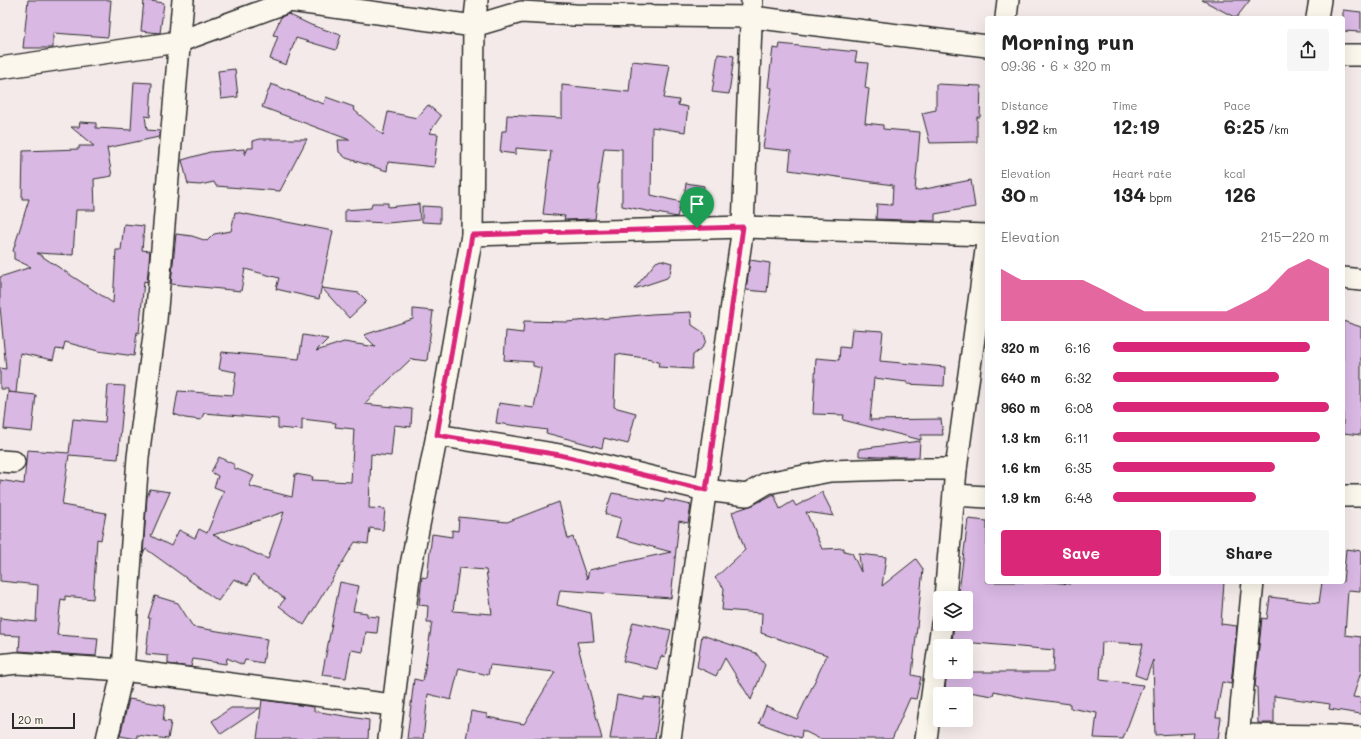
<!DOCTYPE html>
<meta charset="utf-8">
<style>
:root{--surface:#fff;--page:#f6f6f6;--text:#222;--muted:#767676;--accent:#db2777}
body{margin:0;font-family:Mali,sans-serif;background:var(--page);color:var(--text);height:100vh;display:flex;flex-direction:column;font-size:15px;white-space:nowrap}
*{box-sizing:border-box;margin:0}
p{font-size:13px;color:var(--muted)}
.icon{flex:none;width:22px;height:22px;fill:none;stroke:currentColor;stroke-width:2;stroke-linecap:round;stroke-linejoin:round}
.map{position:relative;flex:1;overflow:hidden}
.drawer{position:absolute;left:985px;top:16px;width:360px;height:568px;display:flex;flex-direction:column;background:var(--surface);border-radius:4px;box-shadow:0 4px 16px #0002}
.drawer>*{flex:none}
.controls{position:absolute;left:933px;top:591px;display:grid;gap:8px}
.controls a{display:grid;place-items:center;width:40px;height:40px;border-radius:4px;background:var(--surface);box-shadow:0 4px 16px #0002;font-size:20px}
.scale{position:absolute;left:12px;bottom:10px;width:63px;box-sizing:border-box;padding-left:4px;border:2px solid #2b2b2b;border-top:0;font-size:11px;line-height:14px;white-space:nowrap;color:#2b2b2b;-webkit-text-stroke:3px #fbf7ec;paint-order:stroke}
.pin{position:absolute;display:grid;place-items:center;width:34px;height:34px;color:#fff;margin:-41px -17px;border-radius:50% 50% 50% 0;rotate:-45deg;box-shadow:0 0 4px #0007}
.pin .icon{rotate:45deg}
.round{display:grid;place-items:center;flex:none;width:42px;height:42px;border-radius:4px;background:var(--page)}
.summary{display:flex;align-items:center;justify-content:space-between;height:68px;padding:0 16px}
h1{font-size:22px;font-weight:700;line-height:30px}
.stats{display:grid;grid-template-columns:repeat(3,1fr);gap:6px;height:68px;padding:4px 16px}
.stats div{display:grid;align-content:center}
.stats b{font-size:20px;font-weight:700}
.stats small{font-size:11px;font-weight:400}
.stats p{font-size:11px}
.chart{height:112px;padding:8px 16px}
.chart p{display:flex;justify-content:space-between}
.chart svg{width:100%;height:72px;margin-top:4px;fill:var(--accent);opacity:.7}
.cta{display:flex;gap:8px;margin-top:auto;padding:8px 16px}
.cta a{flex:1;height:46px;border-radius:4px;background:var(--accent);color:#fff;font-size:16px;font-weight:700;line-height:46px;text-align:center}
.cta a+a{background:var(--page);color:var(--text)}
ul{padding:0 16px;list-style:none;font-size:13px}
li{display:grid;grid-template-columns:64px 48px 1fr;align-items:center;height:30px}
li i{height:10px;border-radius:5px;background:var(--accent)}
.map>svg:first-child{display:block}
</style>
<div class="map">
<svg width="1361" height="739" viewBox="0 0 1361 739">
<rect width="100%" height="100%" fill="#f4eaea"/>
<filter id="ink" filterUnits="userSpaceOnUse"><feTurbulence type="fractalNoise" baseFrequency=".025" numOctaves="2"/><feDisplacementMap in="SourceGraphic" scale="8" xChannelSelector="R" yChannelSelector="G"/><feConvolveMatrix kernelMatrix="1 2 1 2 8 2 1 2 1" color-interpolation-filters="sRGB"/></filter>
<g filter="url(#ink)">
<g fill="#d9b8e4" stroke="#2b2b2b" fill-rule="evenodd">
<path d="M28,0H111L108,37L53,33V48H23Z"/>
<path d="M144,0L164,3L160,33L141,31Z"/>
<path d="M1202,0H1250L1236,18Z"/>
<path d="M1343,10L1361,12V32L1343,31Z"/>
<path d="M288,14L311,25L341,35L336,50L296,38L286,65L270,59L278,36L273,35L281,17Z"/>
<path d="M780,44L857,52L855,62L868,63L865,88L869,89L865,123L883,125V129L920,132L915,191L971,180L975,207L935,214V221L876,219L877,204L892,205L893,185L789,170L791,151L763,148L772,88L768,87L773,48L779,49Z"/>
<path d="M718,54L734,56L729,94L712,92Z"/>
<path d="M632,61L670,65L664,98L679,100L678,105L688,107L685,132L652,127L651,195L681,202L677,217L622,206V149L604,148L595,219L564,220L565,216L543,214L551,151L516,148V154L500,152L502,131H506L507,115L562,118V85L629,92Z"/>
<path d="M235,69L238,97L221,99L218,71Z"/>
<path d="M134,82L152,83L150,117L145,116L147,130L160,131L159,137L107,148L112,176L94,179L95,210H76L73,255L37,253L113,303L116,250H121L124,224L144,226L142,250L150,251L147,282L144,281L139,333L137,332L134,356L98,351L65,342L63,350L56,349L53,360L20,353L16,393L8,392V389H0V368L6,369L0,307V277L31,267L14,259V251H13L29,199H22L23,151L79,149V146H94L71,127H79L80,122L96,123V128L131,130Z"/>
<path d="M271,84L324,104L326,97L354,107L353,109L383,135L388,112L417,118L428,105L441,116L429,133L438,134L434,167L388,162L387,171L346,158L339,152L338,140H350L262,107Z"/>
<path d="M936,84L981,86L980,117H977V142L930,143L922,113L936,110Z"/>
<path d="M260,139H307L280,191L216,186L214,182L200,185L188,184L182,160L210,152L244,149L245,155L248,148H253V141Z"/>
<path d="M686,183L704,186L700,215L682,213Z"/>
<path d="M372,203H388V207L419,204L420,220L387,223L345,221V210L371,208Z"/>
<path d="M422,206L440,207V223L422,222Z"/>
<path d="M235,212L333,231L319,299L276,289L279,278L245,269L241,291L171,284L176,234L192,236L207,241L214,234L231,231Z"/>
<path d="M661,260L672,263L670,274L667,278L634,289L656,262Z"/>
<path d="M750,260L770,263L767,292L746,290Z"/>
<path d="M322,288L359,293L367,301L349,318Z"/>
<path d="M413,309L433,311L427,361L411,359L364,404L412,409L411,427L394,425L391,456L371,454L369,508L385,509L383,530L370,528L368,544L355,542L304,625L279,606L285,599L253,574L248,585L234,579L218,601L146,549L143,554L147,497L150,489L170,492L151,536L171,546L179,530L195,538L199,529L207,533L224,491L214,487L218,476L211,472L219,457L235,465L234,468L254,476L249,486L292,497L295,474L313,477L312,480L351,482L354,429L335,427L336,423L302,419V430L278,428V419L204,413L201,420L185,418L174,414L178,391L233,395L236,372L219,369L222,352L299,359L303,335L328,339L316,351L344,342L376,347L364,335L413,319ZM284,512L268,559L213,535Z"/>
<path d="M691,312L692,325L704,333L706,341L702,348L693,355L692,369L658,367L659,362L652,361V359L616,354L614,407L636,413L628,444L604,438L602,448L546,433L547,430L496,423L499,403L534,408L541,368L533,366V362L504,360L506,331L523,333L524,321L567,322L652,314Z"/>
<path d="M1343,321L1361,327V435L1343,433Z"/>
<path d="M852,329L883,331L880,361L945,367L944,386L907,384V382L874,378L870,420L941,419L943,435H921V440L843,420L844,415L813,414L816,358L839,360L840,347L850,348Z"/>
<path d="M108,385L125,386L118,459L69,455L62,505L106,513L101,540L97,539L93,599L65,596V600L61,599L57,635L98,638L96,656L19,651L20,636L0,635V618L36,622L38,585L0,581V480L24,484L27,450L69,453L73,419L105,422Z"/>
<path d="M8,392L36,395L32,432L4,429Z"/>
<path d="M920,441L919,457H878L859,456V449Z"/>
<path d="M822,492L834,516L806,512L822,549L844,548V551L852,553L861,572L859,554L886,557L882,586L916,559L923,569L912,675L921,677L916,699L910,698L892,739H820L802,730L801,738L759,723L766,706L797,719L827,655L761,633L762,613L722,610L724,588L715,578L745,550L732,512L753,505L774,494L780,509L793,501L796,506Z"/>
<path d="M612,493L664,502L665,499L691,505L688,523L679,521L671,598L560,590L557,605L591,613L594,641L577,642L602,739H466L471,711L487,714V717L524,724L555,672L490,665L488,675L459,668L451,700L428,694L423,739H407L414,679L423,681L432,622H427L428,606L419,605L422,577L427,578L432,534L452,537V530L458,531L459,517L507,522L559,502L568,539L573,537L587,579L589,570L671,552L616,537L621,518L605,514ZM459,568L486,570L492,614L453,611Z"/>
<path d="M968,519L987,521V582H1052L1070,584V582H1224L1221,624L1237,626L1231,684L1222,682L1216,717H1221L1218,739H1193L1194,733L1155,735L1153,660L1146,679L1135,675L1143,644L1102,642L1100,680L1143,685L1123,739L1094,738L1097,713L1070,708V704L1025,698L994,691L993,696L945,688L947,672H1053L1054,650L952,641L954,624H966V598H959L961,592H959Z"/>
<path d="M1346,549L1361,551L1360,591L1348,590L1345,635L1361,637V672L1353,697L1361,698V714L1329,709L1330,704L1274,696V723H1258L1257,687L1255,686L1262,618L1267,619L1270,597L1319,603L1322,582H1343Z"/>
<path d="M340,582L359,586L353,611L367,613V616L379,617L377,633L366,632L363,652L351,650L346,678L322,675Z"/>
<path d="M155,596L178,603L193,627L267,639L263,663L245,660L243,665L227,658L226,664L193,659L191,667L168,664V656L146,654L150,618H148Z"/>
<path d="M633,622L671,630L665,657L661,656L657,669L623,661Z"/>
<path d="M702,635L756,653L765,665L751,700L725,658L716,676L697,667Z"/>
<path d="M617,695L644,700V697L661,699L655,739H610Z"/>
<path d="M129,699L165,705L163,721L171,722L168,739L137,735V739L120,736Z"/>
<path d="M262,700L314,707V711L369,720L368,739H257Z"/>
<path d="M231,708H260L221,734L212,721Z"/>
</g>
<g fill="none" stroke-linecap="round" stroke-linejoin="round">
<g stroke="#2b2b2b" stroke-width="24">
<g id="minor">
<path d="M1006,18L1008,0"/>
<path d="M1317,18L1320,0"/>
<path d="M1343,55H1361"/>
<path d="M0,68L178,42L290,1L474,26L521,12L575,15L752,17L987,46"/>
<path d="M472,235L743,227L987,235"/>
<path d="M1343,278L1361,280"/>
<path d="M437,435L560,455L705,490L747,495L767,483L830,471L894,469H956"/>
<path d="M0,461L14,462"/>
<path d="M954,495L987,497"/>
<path d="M1343,496H1361"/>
<path d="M945,598L956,469L987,243"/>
<path d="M0,665L17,663L123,670L392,705"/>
<path d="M1238,735L1330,736L1361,738"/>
<path d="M107,739L123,670L138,457L156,320L183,0"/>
<path d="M389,739L410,570L437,435L472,235L474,26L477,0"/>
<path d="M670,739L743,227L752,0"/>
<path d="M926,739L942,624"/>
<path d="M1238,739L1253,582"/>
</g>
</g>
<use href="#minor" stroke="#fbf7ec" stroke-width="21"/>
</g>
</g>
<g fill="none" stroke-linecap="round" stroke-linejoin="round" filter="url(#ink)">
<g stroke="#fff" stroke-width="8">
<path id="route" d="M743,227L706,490L560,455L437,435L472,235Z"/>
</g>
<use href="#route" stroke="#db2777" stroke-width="5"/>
</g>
</svg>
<div class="controls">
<a><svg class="icon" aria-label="layers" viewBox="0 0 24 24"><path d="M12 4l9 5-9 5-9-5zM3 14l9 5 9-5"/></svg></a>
<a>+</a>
<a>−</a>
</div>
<div class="scale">20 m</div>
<div class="pin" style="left:697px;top:228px;background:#1e9e55"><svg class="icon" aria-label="arrive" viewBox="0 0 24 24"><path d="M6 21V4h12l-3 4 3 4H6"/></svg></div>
<section class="drawer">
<div class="summary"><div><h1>Morning run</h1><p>09:36 · 6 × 320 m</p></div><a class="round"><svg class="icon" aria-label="share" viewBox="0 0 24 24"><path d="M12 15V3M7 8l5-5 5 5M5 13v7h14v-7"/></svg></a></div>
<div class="stats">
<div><p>Distance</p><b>1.92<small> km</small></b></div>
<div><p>Time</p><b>12:19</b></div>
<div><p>Pace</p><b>6:25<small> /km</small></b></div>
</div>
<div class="stats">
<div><p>Elevation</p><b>30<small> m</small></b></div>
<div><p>Heart rate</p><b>134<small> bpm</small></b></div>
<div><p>kcal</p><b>126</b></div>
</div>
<div class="chart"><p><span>Elevation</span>215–220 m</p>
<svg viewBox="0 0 160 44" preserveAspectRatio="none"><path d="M0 44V12L10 19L20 19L30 19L40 19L50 25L60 32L70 38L80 38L90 38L100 38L110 38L120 32L130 25L140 12L150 6L160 12V44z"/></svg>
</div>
<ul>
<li><b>320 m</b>6:16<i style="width:91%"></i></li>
<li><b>640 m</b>6:32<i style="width:77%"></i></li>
<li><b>960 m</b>6:08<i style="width:100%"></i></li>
<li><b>1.3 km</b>6:11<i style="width:96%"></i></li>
<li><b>1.6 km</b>6:35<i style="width:75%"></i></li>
<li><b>1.9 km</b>6:48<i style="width:66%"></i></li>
</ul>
<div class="cta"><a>Save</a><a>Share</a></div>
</section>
</div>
